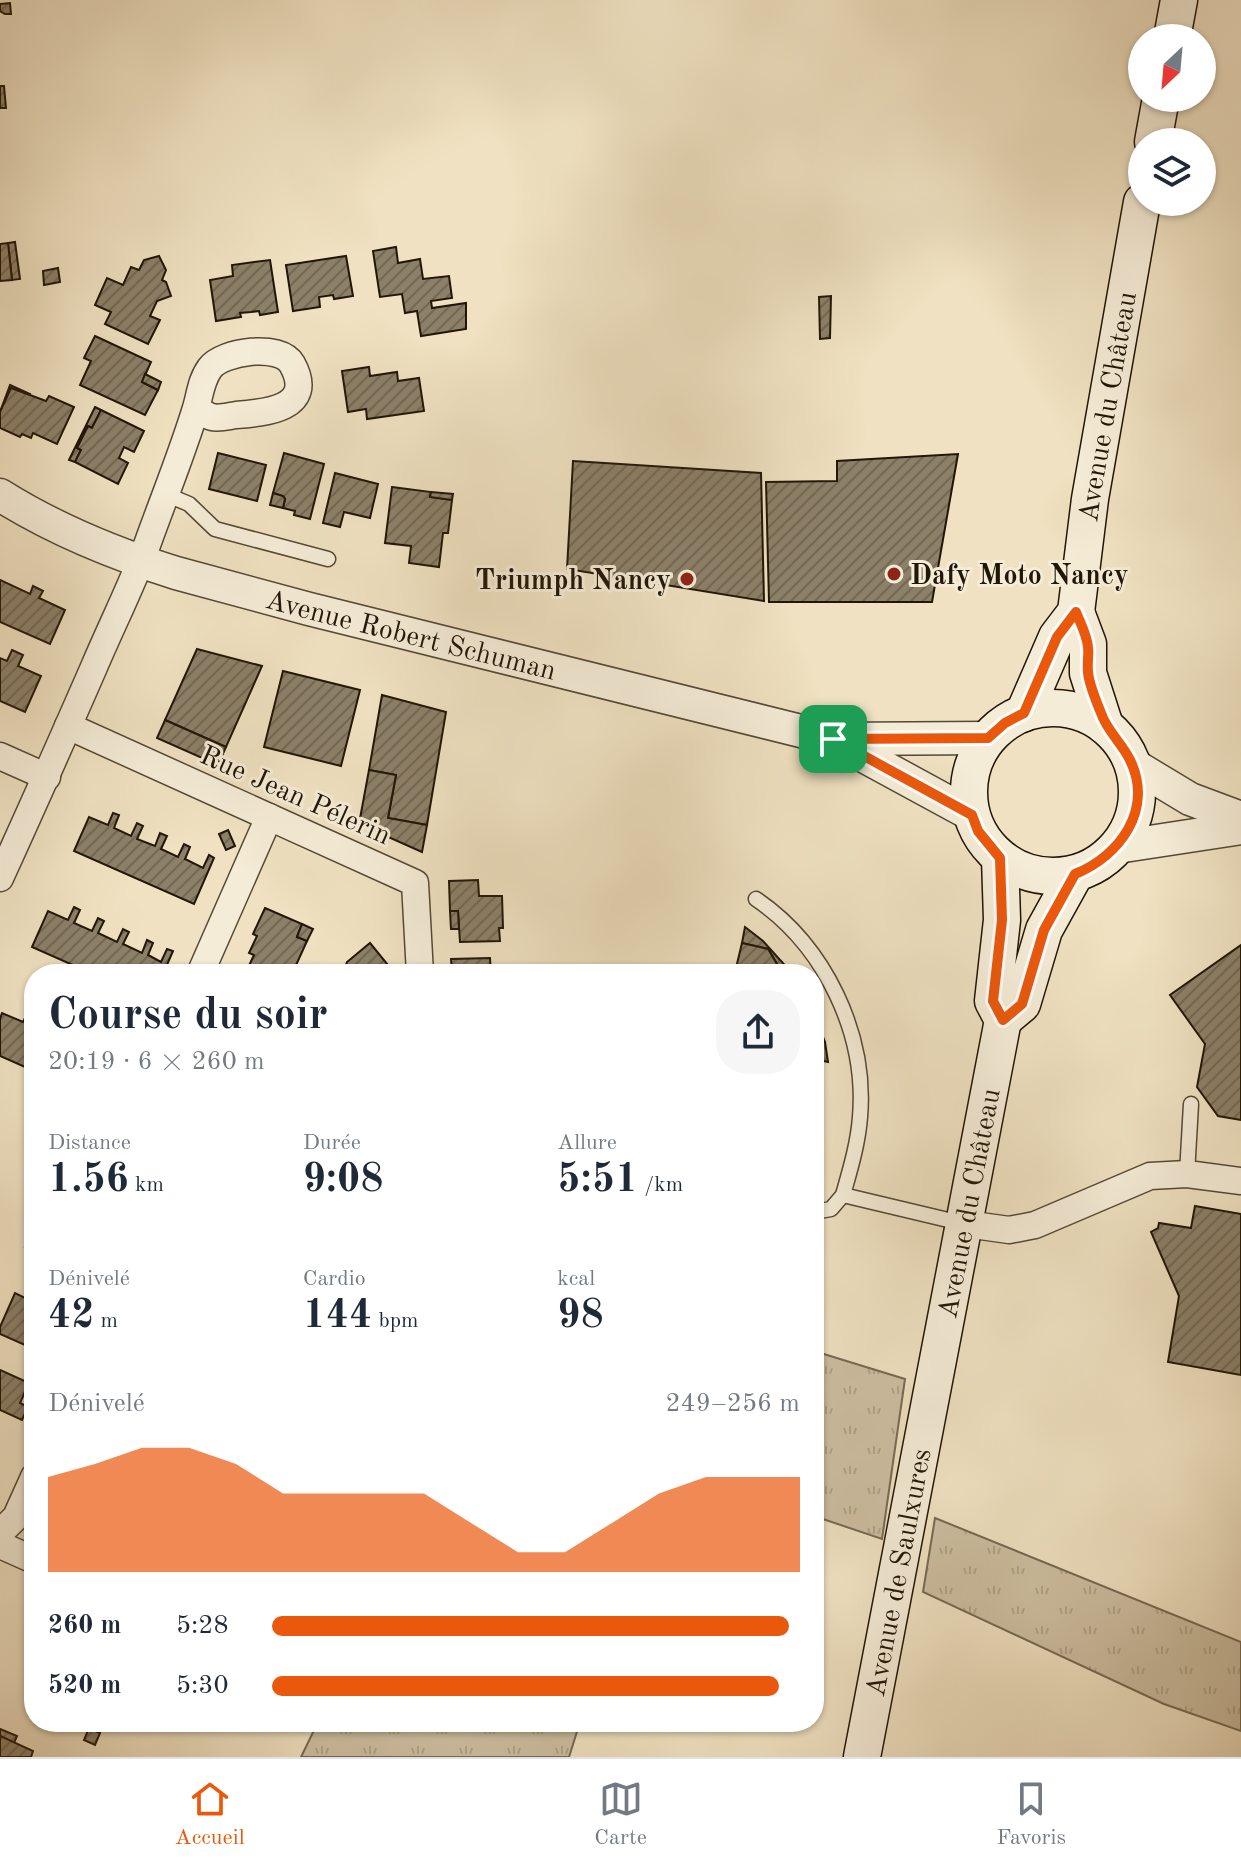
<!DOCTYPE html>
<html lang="fr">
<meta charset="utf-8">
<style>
:root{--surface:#fff;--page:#f6f6f7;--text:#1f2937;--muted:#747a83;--line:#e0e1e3;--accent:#ea580c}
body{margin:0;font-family:"Old Standard TT",serif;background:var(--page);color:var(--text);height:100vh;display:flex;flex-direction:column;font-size:30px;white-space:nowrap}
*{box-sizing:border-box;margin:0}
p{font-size:26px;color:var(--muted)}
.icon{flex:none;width:44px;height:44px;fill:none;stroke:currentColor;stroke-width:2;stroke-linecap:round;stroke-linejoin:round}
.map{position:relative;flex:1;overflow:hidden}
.panel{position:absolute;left:24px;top:964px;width:800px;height:768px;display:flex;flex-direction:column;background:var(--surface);border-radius:32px;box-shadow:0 2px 6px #0004}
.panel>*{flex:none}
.needle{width:52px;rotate:206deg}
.fabs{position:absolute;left:1128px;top:24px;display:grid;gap:16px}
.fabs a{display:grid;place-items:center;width:88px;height:88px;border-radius:50%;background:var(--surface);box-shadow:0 2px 6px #0004;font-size:40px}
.pin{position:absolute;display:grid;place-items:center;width:68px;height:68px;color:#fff;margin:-34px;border-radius:16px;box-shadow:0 4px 12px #0006}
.round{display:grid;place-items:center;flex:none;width:84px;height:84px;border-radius:32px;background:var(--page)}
.summary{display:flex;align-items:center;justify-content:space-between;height:136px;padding:0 24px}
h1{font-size:44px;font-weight:700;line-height:60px}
.stats{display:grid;grid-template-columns:repeat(3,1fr);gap:12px;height:136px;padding:8px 24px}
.stats div{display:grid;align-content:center}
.stats b{font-size:40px;font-weight:700}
.stats small{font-size:22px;font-weight:400}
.stats p{font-size:22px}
.chart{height:224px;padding:16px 24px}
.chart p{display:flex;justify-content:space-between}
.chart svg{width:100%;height:144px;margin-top:8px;fill:var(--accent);opacity:.7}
ul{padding:0 24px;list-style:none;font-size:26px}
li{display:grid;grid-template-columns:128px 96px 1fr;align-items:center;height:60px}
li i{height:20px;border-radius:10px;background:var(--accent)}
.menu{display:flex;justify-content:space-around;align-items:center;height:112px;border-top:2px solid var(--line);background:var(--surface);font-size:22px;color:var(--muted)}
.menu a{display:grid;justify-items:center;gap:4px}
.menu .active{color:var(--accent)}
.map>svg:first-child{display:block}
</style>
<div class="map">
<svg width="1241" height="1757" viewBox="0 0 1241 1757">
<defs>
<pattern id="grass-tufts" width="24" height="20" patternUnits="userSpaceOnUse" patternTransform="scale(2)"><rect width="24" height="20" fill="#ccbea1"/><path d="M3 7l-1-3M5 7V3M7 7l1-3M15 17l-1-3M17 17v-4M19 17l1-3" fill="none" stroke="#afa389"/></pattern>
<pattern id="building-hatch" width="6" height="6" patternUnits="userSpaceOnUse" patternTransform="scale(2)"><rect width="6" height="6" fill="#8c8068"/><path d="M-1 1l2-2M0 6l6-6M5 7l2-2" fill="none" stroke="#726854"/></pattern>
</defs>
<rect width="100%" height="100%" fill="#efe1c1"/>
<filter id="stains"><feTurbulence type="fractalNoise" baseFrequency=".0025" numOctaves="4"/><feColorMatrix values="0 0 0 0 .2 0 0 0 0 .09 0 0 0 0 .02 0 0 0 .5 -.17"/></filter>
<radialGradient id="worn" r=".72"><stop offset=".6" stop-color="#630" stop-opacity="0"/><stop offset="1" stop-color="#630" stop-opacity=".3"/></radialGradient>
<g fill="url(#grass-tufts)" stroke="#766a54" stroke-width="2">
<path d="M814,1351L905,1379L882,1539L814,1516Z"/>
<path d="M935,1518L1241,1642V1731L1164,1704L923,1592Z"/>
<path d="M318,1722H580L569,1757H301Z"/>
</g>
<g fill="url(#building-hatch)" stroke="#211607" stroke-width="2">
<path d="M10,3L11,14H5L0,11V4Z"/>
<path d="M0,86H4L6,108H0Z"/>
<path d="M15,242L20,279L12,280L8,243Z"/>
<path d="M8,243L12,280L0,281V244Z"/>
<path d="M396,247L398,263L420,259L423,279L449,276L452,298L431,301L432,308L466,303V329L421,336L417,311L405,313L402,294L380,297L373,251Z"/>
<path d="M159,256L166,270L162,280L166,282L171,296L157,301L150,316L160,320L148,344L105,324L111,312L95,305L107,278L123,285L131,267L139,270L144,260Z"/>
<path d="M346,256L353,296L334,299L333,295L319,297L320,307L293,311L286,265Z"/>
<path d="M270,260L278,312L260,315L259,311L251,312L240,313L241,317L216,321L210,280L233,276L232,265Z"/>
<path d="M58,268L60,282L44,285L43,271Z"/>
<path d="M831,296L830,338L820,339L819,297Z"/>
<path d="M95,336L151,362L142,382L158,390L145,415L80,385L91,361L84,358Z"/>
<path d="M369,367L370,376L397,372L398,381L419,378L424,411L367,419L366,409L348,412L342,371Z"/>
<path d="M145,374L161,382L158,390L142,382Z"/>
<path d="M10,385L30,394L29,397L11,388L0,412Z"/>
<path d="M11,388L46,401L49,396L74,407L57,444L33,433L31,438L22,434L20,437L0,428V412Z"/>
<path d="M95,407L101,410L92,428L88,426L77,448L81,450L75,462L69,460Z"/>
<path d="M101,410L144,431L134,452L124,447L119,458L128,463L118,484L75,462L81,450L77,448L88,426L92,428Z"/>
<path d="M218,453L266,465L257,501L209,489Z"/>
<path d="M284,453L324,464L310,519L294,515L295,511L283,508L285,499L283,496L273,493Z"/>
<path d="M958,454L932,602H769L766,482L837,481V461Z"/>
<path d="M573,461L761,473L764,601L567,569Z"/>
<path d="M335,473L378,484L370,518L344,512L340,527L323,523Z"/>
<path d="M392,487L431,492L430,497L452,500L448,533H443L439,567L409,563L411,546L385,543Z"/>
<path d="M431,492L453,494L452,500L430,497Z"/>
<path d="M273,493L283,496L285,499L283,508L270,505Z"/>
<path d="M0,580L30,594L33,586L43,591L39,598L65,610L50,644L0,622Z"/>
<path d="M197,649L262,666L226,747L165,720Z"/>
<path d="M12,650L23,655L18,666L41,676L25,712L0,701V658L7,661Z"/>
<path d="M283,671L360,690L341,766L264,747Z"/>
<path d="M382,695L446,712L427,825L388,818L396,775L369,770Z"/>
<path d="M165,720L226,747L218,765L157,738Z"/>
<path d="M369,770L396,775L388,818L427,825L422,852L359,824Z"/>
<path d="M113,813L119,815L114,828L131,836L137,823L143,826L137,839L155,846L160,833L167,836L161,849L178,857L184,844L190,847L185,859L203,868L209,855L214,858L194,904L74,851L89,817L108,825Z"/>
<path d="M228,830L235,846L226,850L219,834Z"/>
<path d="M478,880L479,896H502L503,928H499L500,941L460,942L458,911H450L449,881Z"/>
<path d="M74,907L80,910L74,923L92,931L98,918L104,921L98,933L117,942L123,929L129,932L123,944L142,953L147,940L153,943L148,955L161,962L167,949L173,951L163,974H93L32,947L48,911L68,920Z"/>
<path d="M265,908L302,924L297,937L307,941L292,974H245L254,955L249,953L257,936L253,934Z"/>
<path d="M450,911H458L459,929H451Z"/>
<path d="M302,924L313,929L307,941L297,937Z"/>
<path d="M745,927L763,941L790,971L795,969L799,974H783L768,949L742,943Z"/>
<path d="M370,943L392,970L388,974H342L347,962Z"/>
<path d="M742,943L768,949L783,974H726L736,968Z"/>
<path d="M1241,945V1120L1218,1116L1197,1087L1205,1044L1170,995Z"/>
<path d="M490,958L491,974H452L451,959Z"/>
<path d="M29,1010L34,1012L29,1025L34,1027V1071L0,1056V1019L2,1013L23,1022Z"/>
<path d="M814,1014L825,1042L828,1062L814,1059L819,1033L814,1025Z"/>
<path d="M1195,1206L1241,1214V1375L1168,1362L1179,1296L1151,1232L1158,1228L1159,1223L1191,1228Z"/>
<path d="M34,1227V1251L25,1247Z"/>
<path d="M34,1283V1349L0,1334V1327L15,1293L27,1299Z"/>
<path d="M0,1370L29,1383L20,1403L28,1407L22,1420L0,1410Z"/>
<path d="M89,1728L100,1733L95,1745L84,1740Z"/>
<path d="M0,1729L17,1736L14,1743L0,1736Z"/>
<path d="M0,1736L33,1751L31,1757H0Z"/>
</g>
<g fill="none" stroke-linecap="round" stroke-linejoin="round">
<g stroke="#544936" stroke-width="17">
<g id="service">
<path d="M165,494L189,504L215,529L328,559"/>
<path d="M756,899C825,946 867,1034 860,1117C858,1144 850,1170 843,1195L965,1224"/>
<path d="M1187,1174L1191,1104"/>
<path d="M814,1212L831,1209L843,1195"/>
</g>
</g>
<g stroke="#544936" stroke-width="29">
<g id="minor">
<path d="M68,726L415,883L420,974"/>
<path d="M0,756L47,777"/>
<path d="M0,878C32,808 63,738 94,667C111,627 131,587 147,545C163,500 182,454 196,408C200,395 201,380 210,368C223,351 280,343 292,364C317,409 264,413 236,415C229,416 219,419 212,417C207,416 201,411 196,408"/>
<path d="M200,974L269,817"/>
<path d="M966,1224L1009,1230L1035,1225L1150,1176L1187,1174L1241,1181"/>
<path d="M0,1533L16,1517L34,1477"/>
<path d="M0,1545L34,1560"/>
</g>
</g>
<g stroke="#544936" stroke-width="35">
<g id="tertiary">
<path id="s1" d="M0,495C54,529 115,554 176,573L309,609L833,739L988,738"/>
<path d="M836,741L972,815"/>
<path d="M1132,764L1190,799L1241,818"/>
<path d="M1117,847L1241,828"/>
</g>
</g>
<g stroke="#211607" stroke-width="39">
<g id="secondary">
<path d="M1172,38L1179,0"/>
<path d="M1153,142L1161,98"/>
<path d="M1076,612L1088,644V673L1105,726"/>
<circle cx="1053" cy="792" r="84"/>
<path id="s2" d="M1024,713L1057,637L1076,612L1090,499L1142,202"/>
<path d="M1003,1020L1022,1004L1044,930L1075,874"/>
<path id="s3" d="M862,1757L1003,1020L993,1001L1002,920L1000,858"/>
</g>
</g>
<use href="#service" stroke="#f5ecd7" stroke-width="14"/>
<use href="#minor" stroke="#f5ecd7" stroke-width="26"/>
<use href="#tertiary" stroke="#f5ecd7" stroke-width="32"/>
<use href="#secondary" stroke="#f5ecd7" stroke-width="36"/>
</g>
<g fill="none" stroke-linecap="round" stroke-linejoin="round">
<g stroke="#fff" stroke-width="16">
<path id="route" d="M1076,612C1080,622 1087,635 1088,647C1089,655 1087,663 1088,672C1089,685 1096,700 1101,713C1107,731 1122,743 1130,760C1154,809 1120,856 1075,874L1044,930L1022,1004L1003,1020L993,1001L1002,920L1000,858L978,831L972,815L833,739L988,738L1005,723L1024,713L1057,637Z"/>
</g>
<use href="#route" stroke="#ea580c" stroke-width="10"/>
</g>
<g fill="#8f2418" stroke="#f5ecd7" stroke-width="3">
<circle cx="894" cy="574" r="8"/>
<circle cx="687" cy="579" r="8"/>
</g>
<g text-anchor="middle" stroke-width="6" stroke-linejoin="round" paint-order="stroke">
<g font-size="28" fill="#211607" stroke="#f5ecd7">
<text dy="10" stroke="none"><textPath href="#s2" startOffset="322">Avenue du Château</textPath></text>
<text dy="10" stroke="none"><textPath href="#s1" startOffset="436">Avenue Robert Schuman</textPath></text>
<text transform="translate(296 794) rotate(24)" y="10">Rue Jean Pélerin</text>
<text dy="10" stroke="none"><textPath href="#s3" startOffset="564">Avenue du Château</textPath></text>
<text dy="10" stroke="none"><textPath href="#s3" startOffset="188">Avenue de Saulxures</textPath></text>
</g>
<g font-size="28" font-weight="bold" fill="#211607" stroke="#f5ecd7" text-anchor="start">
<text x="910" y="584">Dafy Moto Nancy</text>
<text x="671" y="589" text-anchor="end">Triumph Nancy</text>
</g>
</g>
<rect width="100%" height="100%" filter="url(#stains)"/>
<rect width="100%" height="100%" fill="url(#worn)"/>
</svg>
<div class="fabs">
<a><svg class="needle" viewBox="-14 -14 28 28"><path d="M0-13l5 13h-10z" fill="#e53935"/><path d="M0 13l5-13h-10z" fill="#747a83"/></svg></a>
<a><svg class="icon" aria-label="layers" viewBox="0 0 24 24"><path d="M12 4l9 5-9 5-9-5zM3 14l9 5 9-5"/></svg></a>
</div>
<div class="pin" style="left:833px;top:739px;background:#1e9e55"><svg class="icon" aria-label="arrive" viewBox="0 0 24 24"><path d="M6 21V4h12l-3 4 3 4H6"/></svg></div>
<section class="panel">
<div class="summary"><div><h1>Course du soir</h1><p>20:19 · 6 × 260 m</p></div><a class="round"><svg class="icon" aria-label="share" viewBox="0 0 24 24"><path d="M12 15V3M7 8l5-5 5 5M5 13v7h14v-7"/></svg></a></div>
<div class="stats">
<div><p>Distance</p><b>1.56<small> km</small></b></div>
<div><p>Durée</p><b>9:08</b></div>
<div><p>Allure</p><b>5:51<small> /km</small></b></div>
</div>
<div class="stats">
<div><p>Dénivelé</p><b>42<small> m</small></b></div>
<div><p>Cardio</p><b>144<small> bpm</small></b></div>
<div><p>kcal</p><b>98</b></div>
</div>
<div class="chart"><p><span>Dénivelé</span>249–256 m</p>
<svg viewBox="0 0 160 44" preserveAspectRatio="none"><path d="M0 44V15L10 11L20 6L30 6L40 11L50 20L60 20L70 20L80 20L90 29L100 38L110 38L120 29L130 20L140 15L150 15L160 15V44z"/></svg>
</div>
<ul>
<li><b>260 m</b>5:28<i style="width:98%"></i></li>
<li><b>520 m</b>5:30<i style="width:96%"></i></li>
</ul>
</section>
</div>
<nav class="menu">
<a class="active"><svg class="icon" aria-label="home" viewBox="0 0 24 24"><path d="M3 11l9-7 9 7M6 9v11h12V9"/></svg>Accueil</a>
<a><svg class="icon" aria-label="map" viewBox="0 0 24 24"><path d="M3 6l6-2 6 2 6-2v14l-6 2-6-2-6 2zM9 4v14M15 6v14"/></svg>Carte</a>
<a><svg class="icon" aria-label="saved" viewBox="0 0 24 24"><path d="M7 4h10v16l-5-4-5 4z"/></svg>Favoris</a>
</nav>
